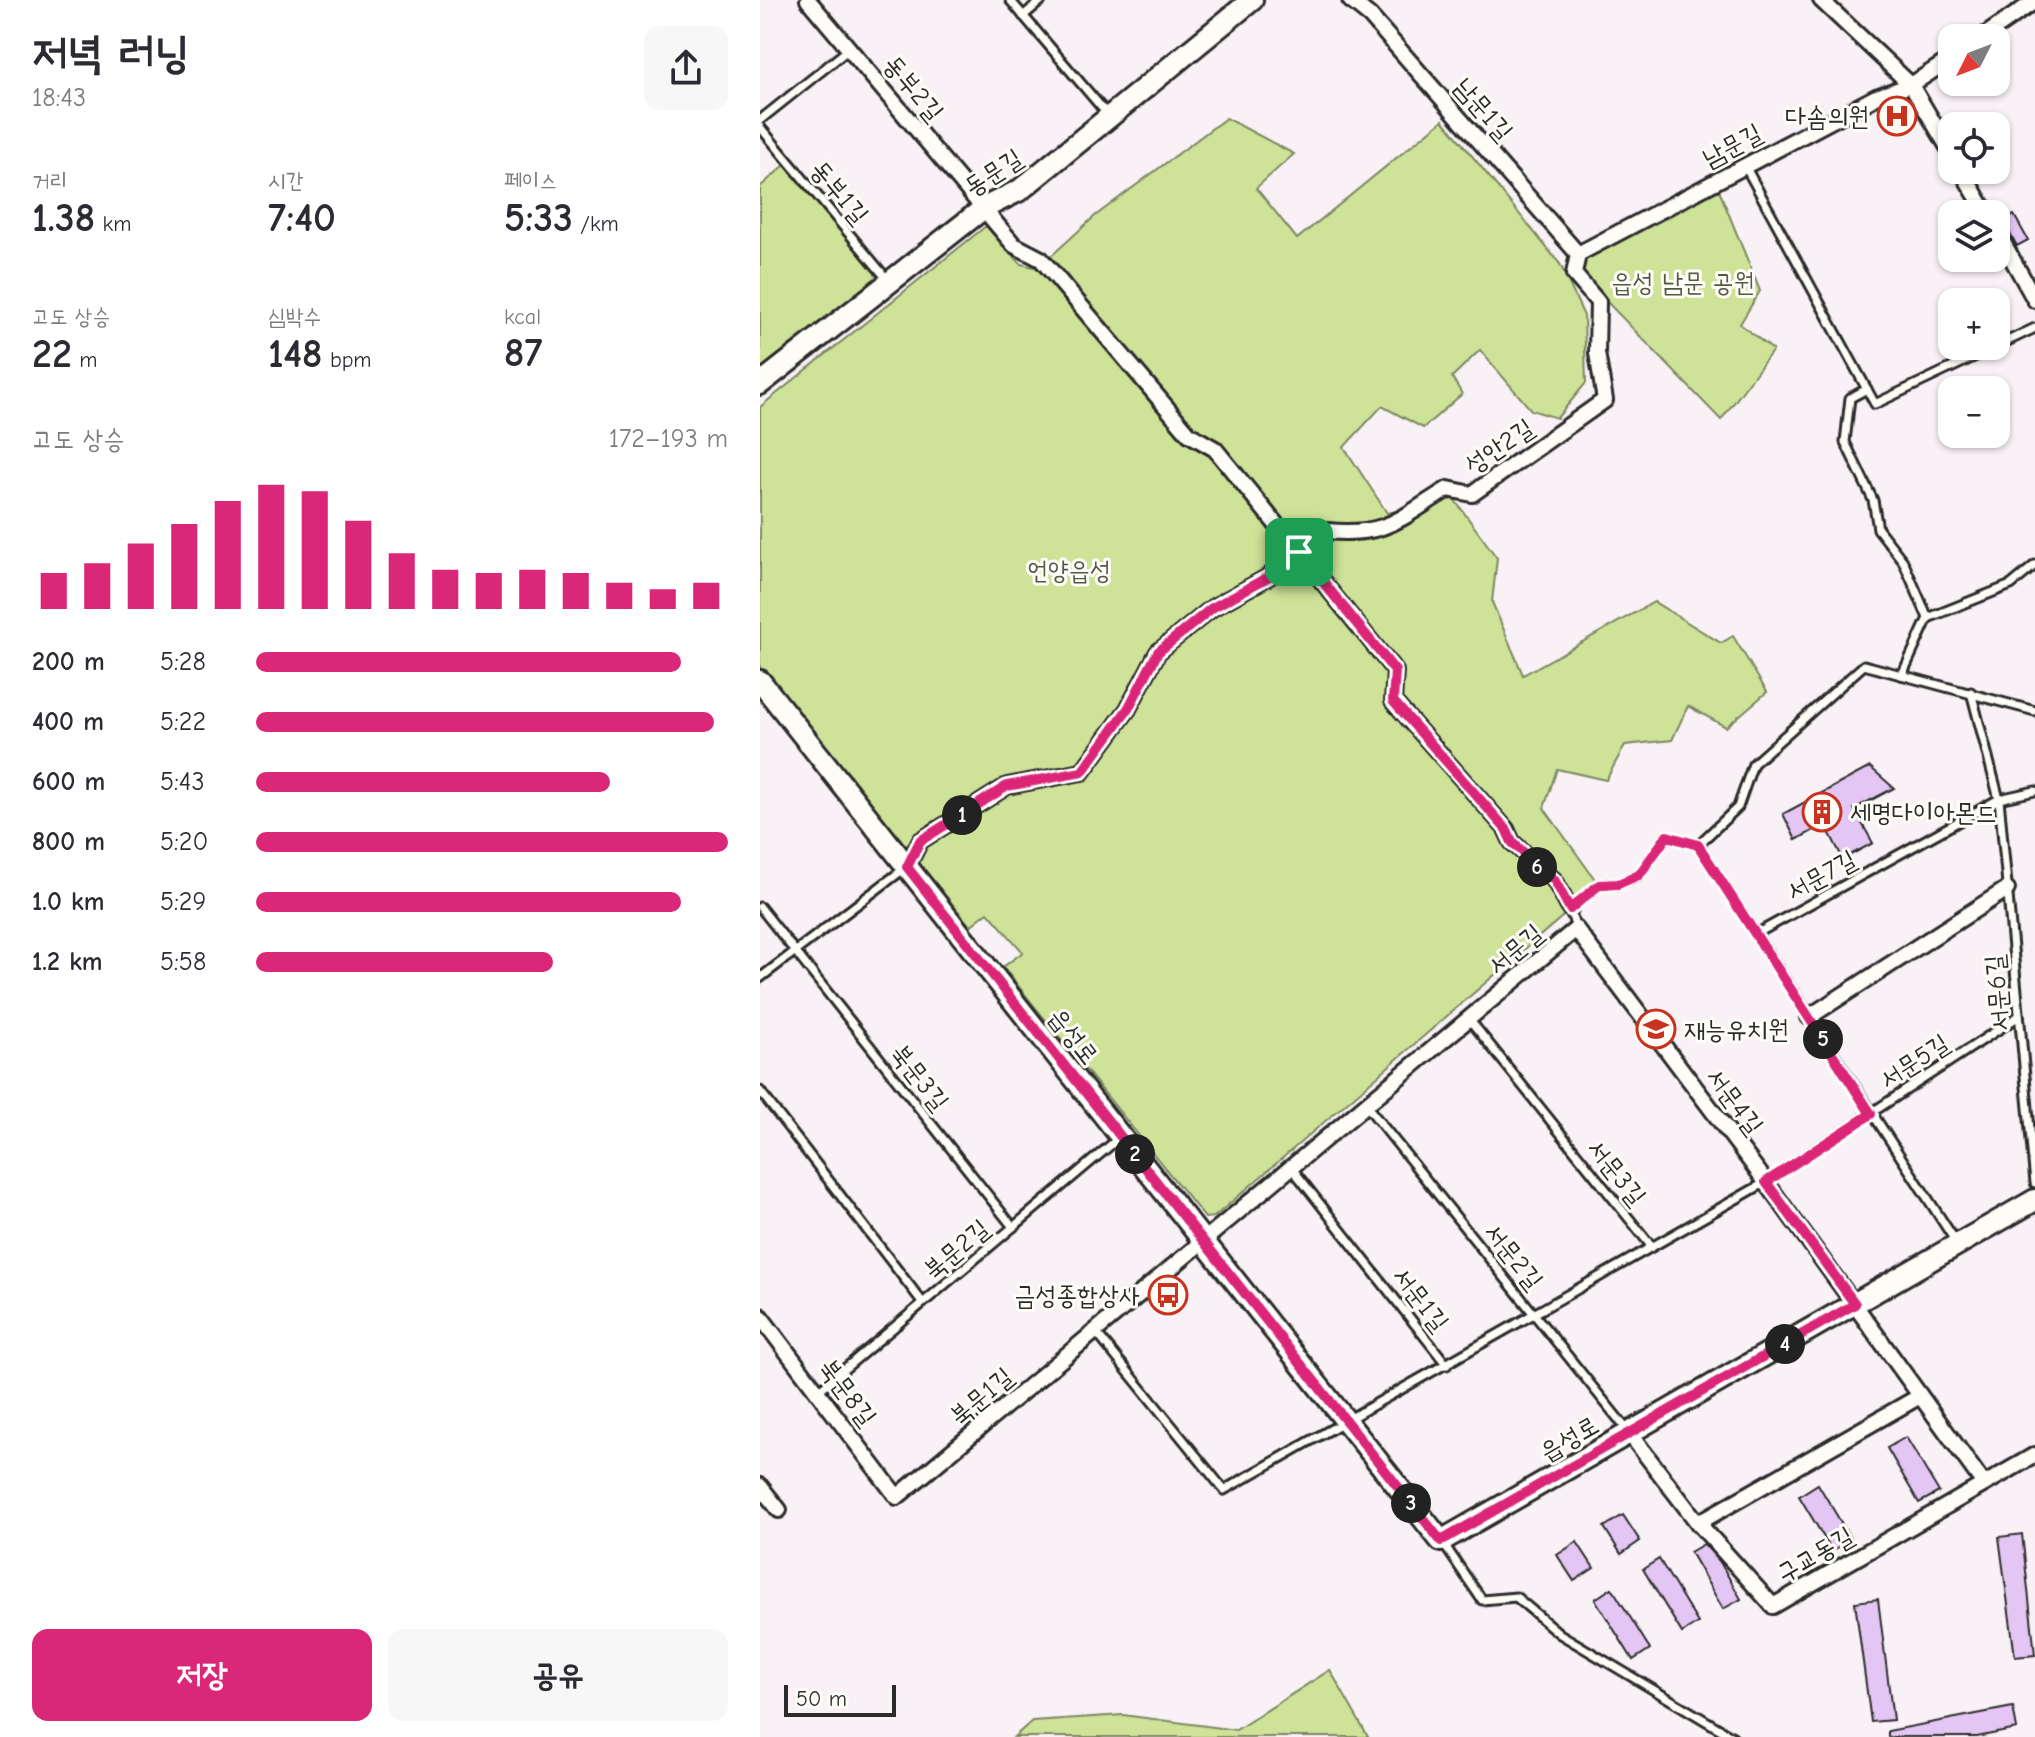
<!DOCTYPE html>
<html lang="ko">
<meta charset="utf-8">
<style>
:root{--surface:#fff;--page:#f7f7f7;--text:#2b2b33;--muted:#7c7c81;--accent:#db2777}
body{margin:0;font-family:"Comic Neue","Poor Story",sans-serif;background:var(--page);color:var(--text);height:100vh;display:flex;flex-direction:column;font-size:30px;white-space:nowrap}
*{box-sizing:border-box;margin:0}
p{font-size:26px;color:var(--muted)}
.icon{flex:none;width:44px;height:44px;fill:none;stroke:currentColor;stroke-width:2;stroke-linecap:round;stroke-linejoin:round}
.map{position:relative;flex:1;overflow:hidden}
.sheet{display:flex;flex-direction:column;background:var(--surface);width:760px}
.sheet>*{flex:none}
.needle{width:52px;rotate:228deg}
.tools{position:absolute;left:1178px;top:24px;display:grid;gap:16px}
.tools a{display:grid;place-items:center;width:72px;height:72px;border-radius:16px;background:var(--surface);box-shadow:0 2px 6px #0004;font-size:40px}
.scale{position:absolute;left:24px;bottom:20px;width:112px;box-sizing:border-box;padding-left:8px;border:4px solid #2b2b2b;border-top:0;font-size:22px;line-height:28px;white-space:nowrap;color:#2b2b2b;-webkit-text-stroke:6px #fdfcf7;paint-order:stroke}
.pin{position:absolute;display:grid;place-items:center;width:68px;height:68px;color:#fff;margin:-34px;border-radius:16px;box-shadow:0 4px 12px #0006}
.km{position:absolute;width:40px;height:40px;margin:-20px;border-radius:50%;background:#222;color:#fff;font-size:22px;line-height:40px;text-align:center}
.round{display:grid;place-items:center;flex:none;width:84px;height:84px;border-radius:16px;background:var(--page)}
.headline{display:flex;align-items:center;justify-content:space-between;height:136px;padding:0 32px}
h1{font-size:44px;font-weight:700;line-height:60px}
.metrics{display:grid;grid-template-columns:repeat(3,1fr);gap:12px;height:136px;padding:8px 32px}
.metrics div{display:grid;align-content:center}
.metrics b{font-size:40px;font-weight:700}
.metrics small{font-size:22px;font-weight:400}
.metrics p{font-size:22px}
.chart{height:224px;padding:16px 32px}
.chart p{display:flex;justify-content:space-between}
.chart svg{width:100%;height:144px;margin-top:8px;stroke:var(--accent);stroke-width:6}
.button{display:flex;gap:16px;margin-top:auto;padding:16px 32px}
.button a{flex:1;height:92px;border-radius:16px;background:var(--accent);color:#fff;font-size:32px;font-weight:700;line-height:92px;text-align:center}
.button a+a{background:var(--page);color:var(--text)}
ul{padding:0 32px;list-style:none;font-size:26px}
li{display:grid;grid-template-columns:128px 96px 1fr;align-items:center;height:60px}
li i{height:20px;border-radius:10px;background:var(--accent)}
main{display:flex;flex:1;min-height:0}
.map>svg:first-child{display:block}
</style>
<main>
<section class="sheet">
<div class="headline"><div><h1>저녁 러닝</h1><p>18:43</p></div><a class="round"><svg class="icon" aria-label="share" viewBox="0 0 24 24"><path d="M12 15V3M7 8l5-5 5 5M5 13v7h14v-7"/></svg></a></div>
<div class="metrics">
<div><p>거리</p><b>1.38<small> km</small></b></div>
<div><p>시간</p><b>7:40</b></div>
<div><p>페이스</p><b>5:33<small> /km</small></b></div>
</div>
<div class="metrics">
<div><p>고도 상승</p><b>22<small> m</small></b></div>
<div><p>심박수</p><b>148<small> bpm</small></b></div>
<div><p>kcal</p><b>87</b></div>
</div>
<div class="chart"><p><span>고도 상승</span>172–193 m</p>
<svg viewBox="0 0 160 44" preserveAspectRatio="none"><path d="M5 44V33M15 44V30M25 44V24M35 44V18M45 44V11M55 44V6M65 44V8M75 44V17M85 44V27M95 44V32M105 44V33M115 44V32M125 44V33M135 44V36M145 44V38M155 44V36"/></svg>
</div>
<ul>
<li><b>200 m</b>5:28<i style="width:90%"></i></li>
<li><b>400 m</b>5:22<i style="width:97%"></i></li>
<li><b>600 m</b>5:43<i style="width:75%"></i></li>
<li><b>800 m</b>5:20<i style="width:100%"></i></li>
<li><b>1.0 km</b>5:29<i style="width:90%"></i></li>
<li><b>1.2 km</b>5:58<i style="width:63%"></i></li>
</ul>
<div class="button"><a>저장</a><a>공유</a></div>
</section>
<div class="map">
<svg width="1275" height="1737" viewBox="0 0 1275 1737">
<rect width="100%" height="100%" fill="#f8f1f6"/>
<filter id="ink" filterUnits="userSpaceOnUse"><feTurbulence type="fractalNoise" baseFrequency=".0125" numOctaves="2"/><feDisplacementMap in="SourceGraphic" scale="16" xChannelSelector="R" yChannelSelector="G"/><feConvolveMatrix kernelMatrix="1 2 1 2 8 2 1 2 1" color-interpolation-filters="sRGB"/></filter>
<g filter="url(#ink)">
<g fill="#cee398" stroke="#7c8762" stroke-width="2">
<path d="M466,118L534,154L496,188L537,239L683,120L800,264L824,316L826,383L797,418L771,410L720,350L692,377L702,394L663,428L622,406L584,447L627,513L694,499L737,558L732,602L763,675L894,602L961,643L973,636L1007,692L966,727L928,706L912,740L865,745L846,780L797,769L784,808L839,885L454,1217L445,1218L243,967L263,952L228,912L210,926L0,668V407L226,226L261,264L278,268L335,216Z"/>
<path d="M26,164L123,278L0,375V187Z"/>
<path d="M957,185L1000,291L980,324L1013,350L961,420L820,274L825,257Z"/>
<path d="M570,1670L608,1737H254L272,1721L363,1715L476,1730Z"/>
</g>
<g fill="#e3c6f4" stroke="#2b2b2b" stroke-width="2">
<path d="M1254,215L1268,240L1257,246L1243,221Z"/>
<path d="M1110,767L1134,788L1094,809L1113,843L1083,859L1065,824L1036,840L1023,814Z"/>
<path d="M1146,1437L1179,1492L1159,1503L1127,1448Z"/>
<path d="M1058,1484L1091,1539L1072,1551L1039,1496Z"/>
<path d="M863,1515L880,1541L861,1554L844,1527Z"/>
<path d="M1262,1534L1275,1655L1255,1657L1239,1537Z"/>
<path d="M817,1542L834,1568L814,1581L797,1555Z"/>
<path d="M944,1544L960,1562L981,1599L963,1609L930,1552Z"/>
<path d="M899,1559L938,1623L922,1633L883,1569Z"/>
<path d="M852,1588L890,1649L873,1660L835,1599Z"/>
<path d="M1118,1599L1133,1720L1111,1722L1095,1602Z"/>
<path d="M1253,1707L1257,1729L1217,1737H1128V1731Z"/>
</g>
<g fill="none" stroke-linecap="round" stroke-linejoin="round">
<g stroke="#2b2b2b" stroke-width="13">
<g id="lane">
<path d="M250,0L347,114"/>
<path d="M263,16L282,0"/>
<path d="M0,120L89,49"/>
<path d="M0,127L127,279"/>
<path d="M985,166L1115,404L1275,328"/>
<path d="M1107,389L1090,398L1085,442L1113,500L1118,529L1143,561L1168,618"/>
<path d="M1142,675L1168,618L1251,585L1275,565"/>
<path d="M1211,692L1239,799L1275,1183"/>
<path d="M938,845L1196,1242"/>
<path d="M0,907L253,1227"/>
<path d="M816,929L810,909L839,885L858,884L879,875L907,836L938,845L978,807L993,764L1104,665L1275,711"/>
<path d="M996,934L1239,799L1275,791"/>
<path d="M0,978L145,868"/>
<path d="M709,1019L892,1247"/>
<path d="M0,1091L163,1303"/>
<path d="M606,1105L868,1431"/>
<path d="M531,1167L687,1365"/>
<path d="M335,1331L464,1490L1006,1182L1259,1016"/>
<path d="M57,1392L359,1138"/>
<path d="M683,1543L722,1600L756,1597L800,1634L973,1737"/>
</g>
</g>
<g stroke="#2b2b2b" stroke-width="20">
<g id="street">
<path d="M48,0L254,245L281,259L429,434L455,449L635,671L633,701L746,829L752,842L795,881L810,909"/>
<path d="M590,0L610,16L818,254"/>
<path d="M1061,0L1151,85L1192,154"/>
<path d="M1221,38L1275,1"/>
<path d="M1201,170L1227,214"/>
<path d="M1236,230L1275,300"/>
<path d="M818,254L1116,97L1151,85L1192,58"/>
<path d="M147,867L160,841L247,786L322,772L368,709L398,652L452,608L508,577L567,531C627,537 640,518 688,489L712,494L845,400L837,353L838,302L814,274L818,254"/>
<path d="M1049,1017L1247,889"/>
<path d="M0,1316L137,1497L816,929L1006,1182L1224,1484"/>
<path d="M869,1433L938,1523L1013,1606L1275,1455"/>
<path d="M0,1486L19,1510"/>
<path d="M938,1523L1160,1396"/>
</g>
</g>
<g stroke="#2b2b2b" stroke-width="26">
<g id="secondary">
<path d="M0,384L224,208L260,190L492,0"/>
<path d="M0,681L681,1541L1275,1200"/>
</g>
</g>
<use href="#lane" stroke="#fdfcf7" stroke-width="7"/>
<use href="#street" stroke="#fdfcf7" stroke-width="14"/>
<use href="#secondary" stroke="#fdfcf7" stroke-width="20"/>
</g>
</g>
<g fill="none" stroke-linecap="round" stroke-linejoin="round" filter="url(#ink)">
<g stroke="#fff" stroke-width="16">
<path id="route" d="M539,552L635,671L633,701L746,829L752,842L795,881L810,909L839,885L858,884L879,875L907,836L938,845L1111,1114L1006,1182L1095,1304L681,1541L147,867L160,841L247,786L322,772L368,709L398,652L452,608L508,577Z"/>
</g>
<use href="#route" stroke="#db2777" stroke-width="10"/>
</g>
<defs>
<g id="hospital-ring" transform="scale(2)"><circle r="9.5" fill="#fdfcf7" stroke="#c8321e" stroke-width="1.5"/><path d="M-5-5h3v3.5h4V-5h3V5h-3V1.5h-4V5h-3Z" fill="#c8321e"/></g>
<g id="building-ring" transform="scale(2)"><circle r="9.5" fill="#fdfcf7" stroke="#c8321e" stroke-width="1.5"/><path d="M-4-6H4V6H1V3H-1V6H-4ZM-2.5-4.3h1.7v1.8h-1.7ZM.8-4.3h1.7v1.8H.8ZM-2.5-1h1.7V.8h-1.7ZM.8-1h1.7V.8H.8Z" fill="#c8321e"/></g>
<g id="school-ring" transform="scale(2)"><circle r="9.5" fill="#fdfcf7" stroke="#c8321e" stroke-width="1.5"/><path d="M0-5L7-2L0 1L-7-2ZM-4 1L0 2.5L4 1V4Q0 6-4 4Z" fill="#c8321e"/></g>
<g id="bus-ring" transform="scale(2)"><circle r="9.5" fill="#fdfcf7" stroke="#c8321e" stroke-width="1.5"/><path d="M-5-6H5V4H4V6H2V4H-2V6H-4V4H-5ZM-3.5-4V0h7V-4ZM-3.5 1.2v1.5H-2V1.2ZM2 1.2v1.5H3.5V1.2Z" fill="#c8321e"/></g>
</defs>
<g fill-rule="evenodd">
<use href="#hospital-ring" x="1137" y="116"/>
<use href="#building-ring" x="1062" y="812"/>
<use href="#school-ring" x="896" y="1029"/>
<use href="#bus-ring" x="408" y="1295"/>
</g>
<g text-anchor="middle" stroke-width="6" stroke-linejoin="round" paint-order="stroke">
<g font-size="26" fill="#2b2b2b" stroke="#fdfcf7">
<text transform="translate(154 88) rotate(50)" y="9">동부2길</text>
<text transform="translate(724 109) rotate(49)" y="9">남문1길</text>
<text transform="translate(972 145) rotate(-28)" y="9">남문길</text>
<text transform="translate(233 172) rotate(-33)" y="9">동문길</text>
<text transform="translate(80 192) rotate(50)" y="9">동부1길</text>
<text transform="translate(739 446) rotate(-34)" y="9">성안2길</text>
<text transform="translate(1061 875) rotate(-29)" y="9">서문7길</text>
<text transform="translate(755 949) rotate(-40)" y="9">서문길</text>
<text transform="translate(1237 993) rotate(-95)" y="9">서문6길</text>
<text transform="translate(314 1036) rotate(52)" y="9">읍성로</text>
<text transform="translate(1154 1061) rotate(-33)" y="9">서문5길</text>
<text transform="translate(160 1077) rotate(52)" y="9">북문3길</text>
<text transform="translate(975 1101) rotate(53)" y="9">서문4길</text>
<text transform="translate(857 1172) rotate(51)" y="9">서문3길</text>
<text transform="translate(196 1249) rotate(-40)" y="9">북문2길</text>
<text transform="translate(754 1256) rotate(51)" y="9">서문2길</text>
<text transform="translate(661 1299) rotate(52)" y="9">서문1길</text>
<text transform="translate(88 1392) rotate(53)" y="9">북문8길</text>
<text transform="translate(221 1396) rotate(-40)" y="9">북문1길</text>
<text transform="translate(809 1438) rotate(-30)" y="9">읍성로</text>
<text transform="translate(1055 1554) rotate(-30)" y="9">구교동길</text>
</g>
<g font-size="26" fill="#2b2b2b" stroke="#fdfcf7" text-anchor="end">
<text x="1109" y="125">다솜의원</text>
<text x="1090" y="821" text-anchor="start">세명다이아몬드</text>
<text x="924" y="1038" text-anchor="start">재능유치원</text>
<text x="380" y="1304">금성종합상사</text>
</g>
<g font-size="26" fill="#545946" stroke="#fdfcf7">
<text x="923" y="291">읍성 남문 공원</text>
<text x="309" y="579">언양읍성</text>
</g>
</g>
</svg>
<div class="tools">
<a><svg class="needle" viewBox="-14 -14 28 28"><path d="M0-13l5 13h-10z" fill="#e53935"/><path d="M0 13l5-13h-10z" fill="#7c7c81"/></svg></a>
<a><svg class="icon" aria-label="locate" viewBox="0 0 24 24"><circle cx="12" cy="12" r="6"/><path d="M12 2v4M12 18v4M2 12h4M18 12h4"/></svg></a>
<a><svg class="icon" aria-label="layers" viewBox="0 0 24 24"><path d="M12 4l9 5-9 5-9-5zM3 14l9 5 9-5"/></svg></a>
<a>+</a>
<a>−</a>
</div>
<div class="scale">50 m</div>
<div class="pin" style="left:539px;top:552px;background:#1e9e55"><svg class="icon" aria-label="arrive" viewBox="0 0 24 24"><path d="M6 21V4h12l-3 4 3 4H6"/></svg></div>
<b class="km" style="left:202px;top:815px">1</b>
<b class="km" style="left:375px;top:1154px">2</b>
<b class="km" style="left:651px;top:1503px">3</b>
<b class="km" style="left:1025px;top:1344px">4</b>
<b class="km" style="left:1063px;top:1039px">5</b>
<b class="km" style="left:777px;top:867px">6</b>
</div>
</main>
